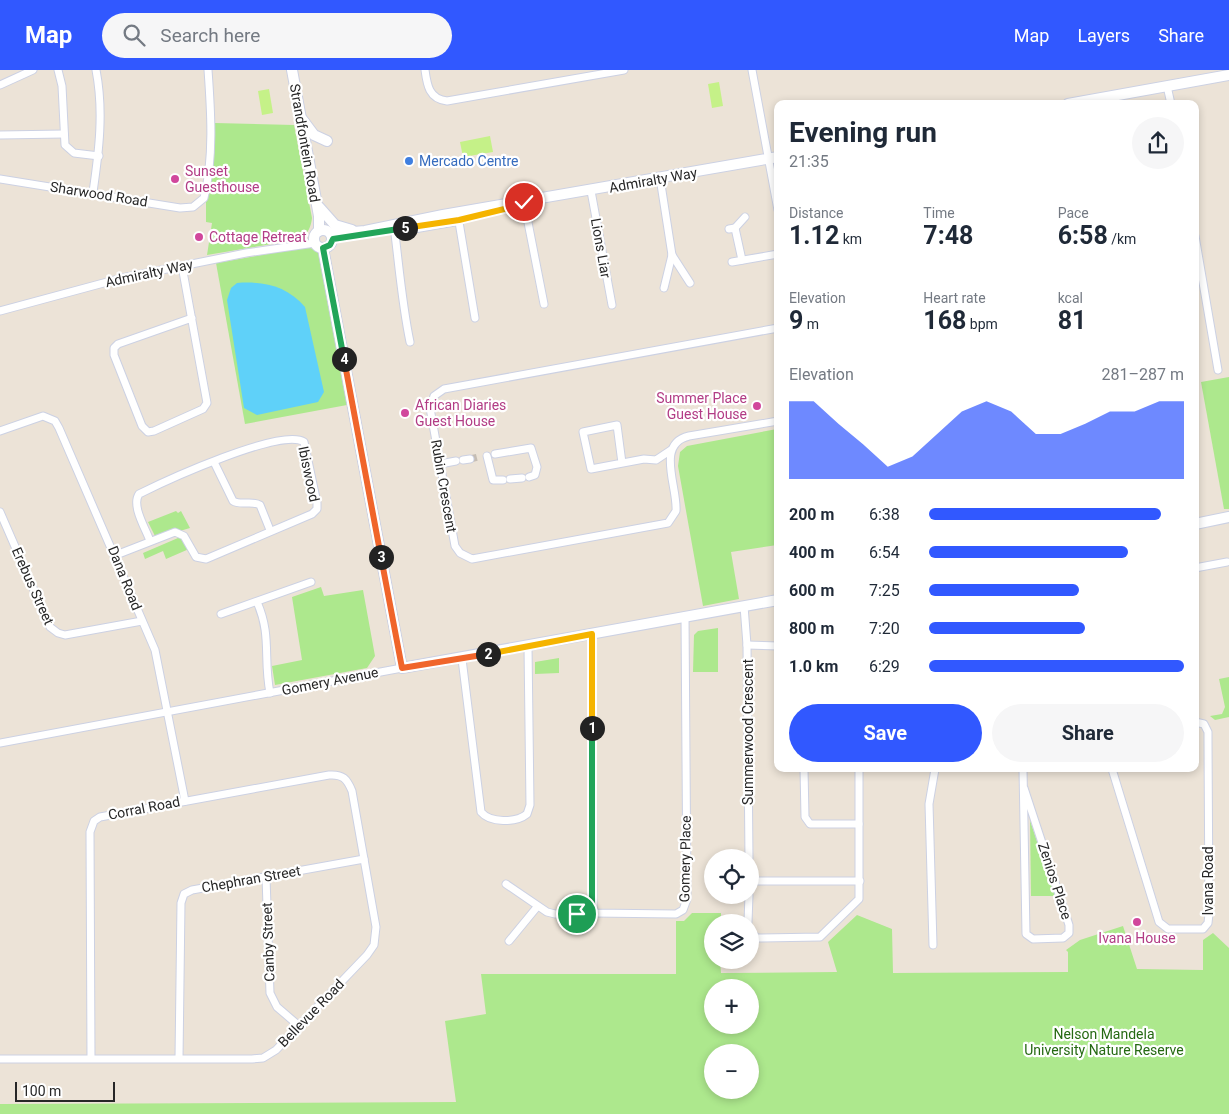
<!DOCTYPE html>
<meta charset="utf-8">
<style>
:root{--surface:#fff;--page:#f6f6f7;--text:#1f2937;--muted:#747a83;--accent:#3158ff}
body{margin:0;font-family:Roboto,sans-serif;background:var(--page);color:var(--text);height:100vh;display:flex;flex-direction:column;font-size:19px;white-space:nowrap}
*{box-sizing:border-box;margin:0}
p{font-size:16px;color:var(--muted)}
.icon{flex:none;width:28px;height:28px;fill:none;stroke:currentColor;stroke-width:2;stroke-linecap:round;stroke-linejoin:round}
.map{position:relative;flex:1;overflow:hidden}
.panel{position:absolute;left:774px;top:30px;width:425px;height:672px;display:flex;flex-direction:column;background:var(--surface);border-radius:10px;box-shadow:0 2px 8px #0003}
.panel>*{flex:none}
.tools{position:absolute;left:704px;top:779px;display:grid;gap:10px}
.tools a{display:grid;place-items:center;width:55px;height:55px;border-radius:50%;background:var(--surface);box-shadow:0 2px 8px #0003;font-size:25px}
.scale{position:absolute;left:15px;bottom:12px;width:100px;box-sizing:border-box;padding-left:5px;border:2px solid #272727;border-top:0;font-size:14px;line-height:18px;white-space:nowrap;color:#272727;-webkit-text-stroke:4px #fff;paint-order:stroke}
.pin{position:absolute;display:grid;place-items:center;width:42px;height:42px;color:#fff;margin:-21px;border:2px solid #fff;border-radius:50%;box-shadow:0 1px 5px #0007}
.km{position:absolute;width:25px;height:25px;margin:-12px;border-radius:50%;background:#222;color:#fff;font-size:14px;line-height:25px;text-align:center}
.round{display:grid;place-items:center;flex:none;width:52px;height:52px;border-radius:26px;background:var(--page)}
.head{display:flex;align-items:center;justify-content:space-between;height:85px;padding:0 15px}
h1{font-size:28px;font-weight:700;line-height:38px}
.figures{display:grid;grid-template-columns:repeat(3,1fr);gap:8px;height:85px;padding:5px 15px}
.figures div{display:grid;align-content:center}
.figures b{font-size:25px;font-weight:700}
.figures small{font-size:14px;font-weight:400}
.figures p{font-size:14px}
.chart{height:140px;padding:10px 15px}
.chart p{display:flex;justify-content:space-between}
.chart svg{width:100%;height:90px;margin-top:5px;fill:var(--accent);opacity:.7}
.action{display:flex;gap:10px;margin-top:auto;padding:10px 15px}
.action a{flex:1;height:58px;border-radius:30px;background:var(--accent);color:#fff;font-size:20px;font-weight:700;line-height:58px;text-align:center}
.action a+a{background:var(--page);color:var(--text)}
ul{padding:0 15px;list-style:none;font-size:16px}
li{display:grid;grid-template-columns:80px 60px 1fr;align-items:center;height:38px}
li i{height:12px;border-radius:6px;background:var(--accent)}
header{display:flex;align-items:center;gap:30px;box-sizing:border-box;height:70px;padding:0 25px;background:var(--accent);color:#fff}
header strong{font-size:24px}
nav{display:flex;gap:28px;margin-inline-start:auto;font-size:18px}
.search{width:350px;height:45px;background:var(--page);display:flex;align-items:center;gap:12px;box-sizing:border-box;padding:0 18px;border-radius:28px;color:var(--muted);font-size:19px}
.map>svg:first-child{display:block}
</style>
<header>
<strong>Map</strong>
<div class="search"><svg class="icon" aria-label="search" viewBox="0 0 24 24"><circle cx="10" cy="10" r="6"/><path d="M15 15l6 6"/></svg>Search here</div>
<nav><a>Map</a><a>Layers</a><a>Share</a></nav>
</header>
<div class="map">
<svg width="1229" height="1044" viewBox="0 0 1229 1044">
<rect width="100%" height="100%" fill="#ece3d7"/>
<g fill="#ade88d" fill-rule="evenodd">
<path d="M215,53L294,55L312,148C311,157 308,163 301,169L207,185L212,153L206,152V129L212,95Z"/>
<path d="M307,177L317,180L323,188L347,335L245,354L216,193Z"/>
<path d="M1229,307V439H1224L1201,312Z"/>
<path d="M777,359V475L731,482L739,529L703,536L678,396L680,382L687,376Z"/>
<path d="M176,441L178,443L181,441L190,458L156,468L148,452Z"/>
<path d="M178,468H182L189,479L166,489L163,481L145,489L143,483Z"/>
<path d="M321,517L324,526L363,520L375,586L367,598L275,615L272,596L302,590L292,527Z"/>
<path d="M718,558V602H693L694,565L698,561Z"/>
<path d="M559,588V603L535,604V592Z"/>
<path d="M1229,607V647L1215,650L1210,646L1222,644L1225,637L1219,609Z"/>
<path d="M1030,750L1055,826H1031Z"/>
<path d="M692,843H721V852H712V890H720L721,903L837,902L828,872L857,845L892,859L893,903L1068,902V882L1066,880L1080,870L1123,856L1137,899L1203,900V870L1213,863L1229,878V1044H0V1034L456,1032L445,951L486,944L481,904H676V851H684ZM712,918H750V955H712ZM712,982H750V1020H712Z"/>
</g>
<g fill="#c5f188">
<path d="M719,12L723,36L712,38L708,14Z"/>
<path d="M269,19L273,43L262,45L258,21Z"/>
<path d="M490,66L493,82L463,87L460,72Z"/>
</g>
<path fill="#5fd1f9" d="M237,213C264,211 287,216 305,237L324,322L318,332L257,345L244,338L227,230L231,218Z"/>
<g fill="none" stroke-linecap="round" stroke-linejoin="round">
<path stroke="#c5bdb4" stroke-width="7" stroke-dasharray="7 3.5" stroke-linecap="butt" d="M470,389L478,387"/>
<g stroke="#ccd1e3" stroke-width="9">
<g id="street">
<path d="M58,0L62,16L65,75L74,83L99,86"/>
<path d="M425,0C427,15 429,29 447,31L624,0"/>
<path d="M752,0L778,140"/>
<path d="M0,15L33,0"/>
<path d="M1167,16L1171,34"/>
<path d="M0,65L64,64"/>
<path d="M660,108L672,185L664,218"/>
<path d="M0,109L180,138L193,137L204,128C214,88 211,41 208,0"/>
<path d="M591,121L612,235"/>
<path d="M93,122C99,81 104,41 96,0"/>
<path d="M524,132L544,234"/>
<path d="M458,146L475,248"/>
<path d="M394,156C399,195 402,234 410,272"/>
<path d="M735,158L745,147"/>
<path d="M729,159L735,158L742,190"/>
<path d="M1195,166L1218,300"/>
<path d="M672,185L690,213"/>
<path d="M732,192L778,184"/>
<path d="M182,196L207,333L203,339L154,361L148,362L142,356L114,285V278L118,274L192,248"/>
<path d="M0,241L122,208L246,183L315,173"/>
<path d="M778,258L444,319L434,326L430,338L455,476L460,483L472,489L668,453L676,441C678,417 655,374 689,366L778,351"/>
<path d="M0,361L43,346L55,351L59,358L155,580L185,731"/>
<path d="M495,384L531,378L537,397L535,405L529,407"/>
<path d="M487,386L493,410H503"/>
<path d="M463,390L470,389"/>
<path d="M214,392L233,431C241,436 251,430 260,435L270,460"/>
<path d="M622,393L617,355L583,362L591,399L644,389L656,390L671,380"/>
<path d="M440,394L456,391"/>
<path d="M510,409L522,408"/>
<path d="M0,442L50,557L58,563L65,565L142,551"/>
<path d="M116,485L175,462L184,466L196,487L206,489L312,444L317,439V433L304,372C282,357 165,411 139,424C131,436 146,459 150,471"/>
<path d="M1195,498L1227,492"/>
<path d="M257,532C272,566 263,588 270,623"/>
<path d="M744,536L747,575L749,788"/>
<path d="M221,544L311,512"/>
<path d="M592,564L593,843L676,844L683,840L687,829L685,546"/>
<path d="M747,575L778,576"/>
<path d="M462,589L481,742C490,753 516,753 527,744L530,735L528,576"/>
<path d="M0,673L402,598"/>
<path d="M804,699L805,747L810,754H859"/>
<path d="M1023,699L1026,864L1033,869L1063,868L1069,863V855L1024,718"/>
<path d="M1112,699L1159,852L1168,859H1203L1208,853L1209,844L1208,671V662L1204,654L1195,652"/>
<path d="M266,807L270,923L277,937L298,955"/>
<path d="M750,811H860"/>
<path d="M506,814L547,842L555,844L593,843"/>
<path d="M748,852L749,825"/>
<path d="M750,862L757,868L820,867L859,829V699"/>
<path d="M509,871L537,837"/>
<path d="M933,875L929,734L935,699"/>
<path d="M179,988L181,833L184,824L192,820L364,789"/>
<path d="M0,989C84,989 168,989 252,989L263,988L276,980L367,885L374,875L376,857L352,721C347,709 343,704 329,705L100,747L94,751L90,762L91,989"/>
</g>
</g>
<g stroke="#ccd1e3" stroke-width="12">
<g id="secondary">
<path d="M292,0L319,146V161"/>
<path d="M1068,34L1229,5"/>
<path d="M302,49L314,65L327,71"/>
<path d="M319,137L335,155L352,160"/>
<path d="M417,157L457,150"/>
<circle cx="323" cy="169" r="9"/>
<path d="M331,164L365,161L443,145L778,87"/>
<path d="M323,178L402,598L778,530"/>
<path d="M1195,454L1229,447"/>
</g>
</g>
<use href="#street" stroke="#fff" stroke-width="7"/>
<use href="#secondary" stroke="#fff" stroke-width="10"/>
</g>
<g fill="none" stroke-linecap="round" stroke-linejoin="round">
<g stroke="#fff" stroke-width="10">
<path id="split-1" d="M577,844L592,843V658"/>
</g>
<g stroke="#fff" stroke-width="10">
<path id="split-2" d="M488,584L592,564V658"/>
</g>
<g stroke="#fff" stroke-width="10">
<path id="split-3" d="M381,487L402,598L488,584"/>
</g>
<g stroke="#fff" stroke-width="10">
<path id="split-4" d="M344,289L381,487"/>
</g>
<g stroke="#fff" stroke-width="10">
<path id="split-5" d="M344,289L323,178L330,175L333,169L405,158"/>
</g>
<g stroke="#fff" stroke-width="10">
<path id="split-6" d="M405,158L459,150L525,134L524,132"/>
</g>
<use href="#split-1" stroke="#22a559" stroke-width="6"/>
<use href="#split-2" stroke="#f5b400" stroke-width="6"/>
<use href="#split-3" stroke="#f0652b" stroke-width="6"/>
<use href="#split-4" stroke="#f0652b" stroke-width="6"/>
<use href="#split-5" stroke="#22a559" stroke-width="6"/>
<use href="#split-6" stroke="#f5b400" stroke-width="6"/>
</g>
<circle fill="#3f7fe0" stroke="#fff" stroke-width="2" cx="409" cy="91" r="5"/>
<g fill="#d1479c" stroke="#fff" stroke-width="2">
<circle cx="175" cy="109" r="5"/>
<circle cx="199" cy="167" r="5"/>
<circle cx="757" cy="336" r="5"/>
<circle cx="405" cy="343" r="5"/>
<circle cx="1137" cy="852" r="5"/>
</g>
<g text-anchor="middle" stroke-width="4.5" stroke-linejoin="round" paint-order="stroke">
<g font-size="14" fill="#272727" stroke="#fff">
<text transform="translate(305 73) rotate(80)" y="5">Strandfontein Road</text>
<text transform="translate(653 110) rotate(-10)" y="5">Admiralty Way</text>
<text transform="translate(99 124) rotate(9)" y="5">Sharwood Road</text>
<text transform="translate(601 178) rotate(80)" y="5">Lions Liar</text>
<text transform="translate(149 203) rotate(-12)" y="5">Admiralty Way</text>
<text transform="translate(309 404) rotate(78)" y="5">Ibiswood</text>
<text transform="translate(444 416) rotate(80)" y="5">Rubin Crescent</text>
<text transform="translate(125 508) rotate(68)" y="5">Dana Road</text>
<text transform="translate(33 516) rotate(66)" y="5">Erebus Street</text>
<text transform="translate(330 611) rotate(-11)" y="5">Gomery Avenue</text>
<text transform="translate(748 662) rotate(-90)" y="5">Summerwood Crescent</text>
<text transform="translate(144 738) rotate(-11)" y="5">Corral Road</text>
<text transform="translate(685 789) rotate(-89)" y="5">Gomery Place</text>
<text transform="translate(251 809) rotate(-10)" y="5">Chephran Street</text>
<text transform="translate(1055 811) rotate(72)" y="5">Zenios Place</text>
<text transform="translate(1208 811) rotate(-90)" y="5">Ivana Road</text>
<text transform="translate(268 872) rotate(-92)" y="5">Canby Street</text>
<text transform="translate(311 943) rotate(-46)" y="5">Bellevue Road</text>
</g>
<g font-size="14" fill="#366cbe" stroke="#fff" text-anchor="start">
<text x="419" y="96">Mercado Centre</text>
</g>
<g font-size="14" fill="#b23c85" stroke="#fff" text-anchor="start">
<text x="185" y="106">Sunset<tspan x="185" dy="16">Guesthouse</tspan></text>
<text x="209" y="172">Cottage Retreat</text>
<text x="747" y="333" text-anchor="end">Summer Place<tspan x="747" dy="16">Guest House</tspan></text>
<text x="415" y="340">African Diaries<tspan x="415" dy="16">Guest House</tspan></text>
<text x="1137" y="873" text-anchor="middle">Ivana House</text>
</g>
<g font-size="14" fill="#256912" stroke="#fff">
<text x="1104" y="969">Nelson Mandela<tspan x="1104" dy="16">University Nature Reserve</tspan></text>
</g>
</g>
</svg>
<div class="tools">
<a><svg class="icon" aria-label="locate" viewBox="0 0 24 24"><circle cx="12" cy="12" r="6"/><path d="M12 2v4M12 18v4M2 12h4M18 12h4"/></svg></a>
<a><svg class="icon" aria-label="layers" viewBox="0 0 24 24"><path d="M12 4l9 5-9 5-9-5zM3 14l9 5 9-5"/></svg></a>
<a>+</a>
<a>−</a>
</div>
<div class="scale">100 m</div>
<div class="pin" style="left:577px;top:844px;background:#1e9e55"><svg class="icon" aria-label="arrive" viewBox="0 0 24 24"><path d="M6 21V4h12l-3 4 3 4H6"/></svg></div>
<div class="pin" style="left:524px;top:132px;background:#d93025"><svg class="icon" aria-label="check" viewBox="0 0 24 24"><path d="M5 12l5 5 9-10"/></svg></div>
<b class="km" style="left:592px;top:658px">1</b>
<b class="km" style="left:488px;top:584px">2</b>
<b class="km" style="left:381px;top:487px">3</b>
<b class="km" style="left:344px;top:289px">4</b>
<b class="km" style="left:405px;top:158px">5</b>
<section class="panel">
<div class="head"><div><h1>Evening run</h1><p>21:35</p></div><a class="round"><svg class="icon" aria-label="share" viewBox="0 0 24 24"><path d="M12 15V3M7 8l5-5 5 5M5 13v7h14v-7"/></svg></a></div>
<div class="figures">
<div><p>Distance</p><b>1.12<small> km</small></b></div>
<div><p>Time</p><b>7:48</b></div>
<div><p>Pace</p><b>6:58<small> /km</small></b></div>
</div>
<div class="figures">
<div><p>Elevation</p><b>9<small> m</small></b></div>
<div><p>Heart rate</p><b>168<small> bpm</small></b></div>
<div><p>kcal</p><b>81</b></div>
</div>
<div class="chart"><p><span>Elevation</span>281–287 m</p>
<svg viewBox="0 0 160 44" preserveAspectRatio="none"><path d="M0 44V6L10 6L20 17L30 27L40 38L50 33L60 22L70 11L80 6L90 11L100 22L110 22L120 17L130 11L140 11L150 6L160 6V44z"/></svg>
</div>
<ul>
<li><b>200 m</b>6:38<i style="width:91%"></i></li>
<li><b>400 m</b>6:54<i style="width:78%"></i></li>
<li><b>600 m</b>7:25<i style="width:59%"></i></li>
<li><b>800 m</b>7:20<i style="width:61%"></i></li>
<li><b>1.0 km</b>6:29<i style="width:100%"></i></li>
</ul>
<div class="action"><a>Save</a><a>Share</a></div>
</section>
</div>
